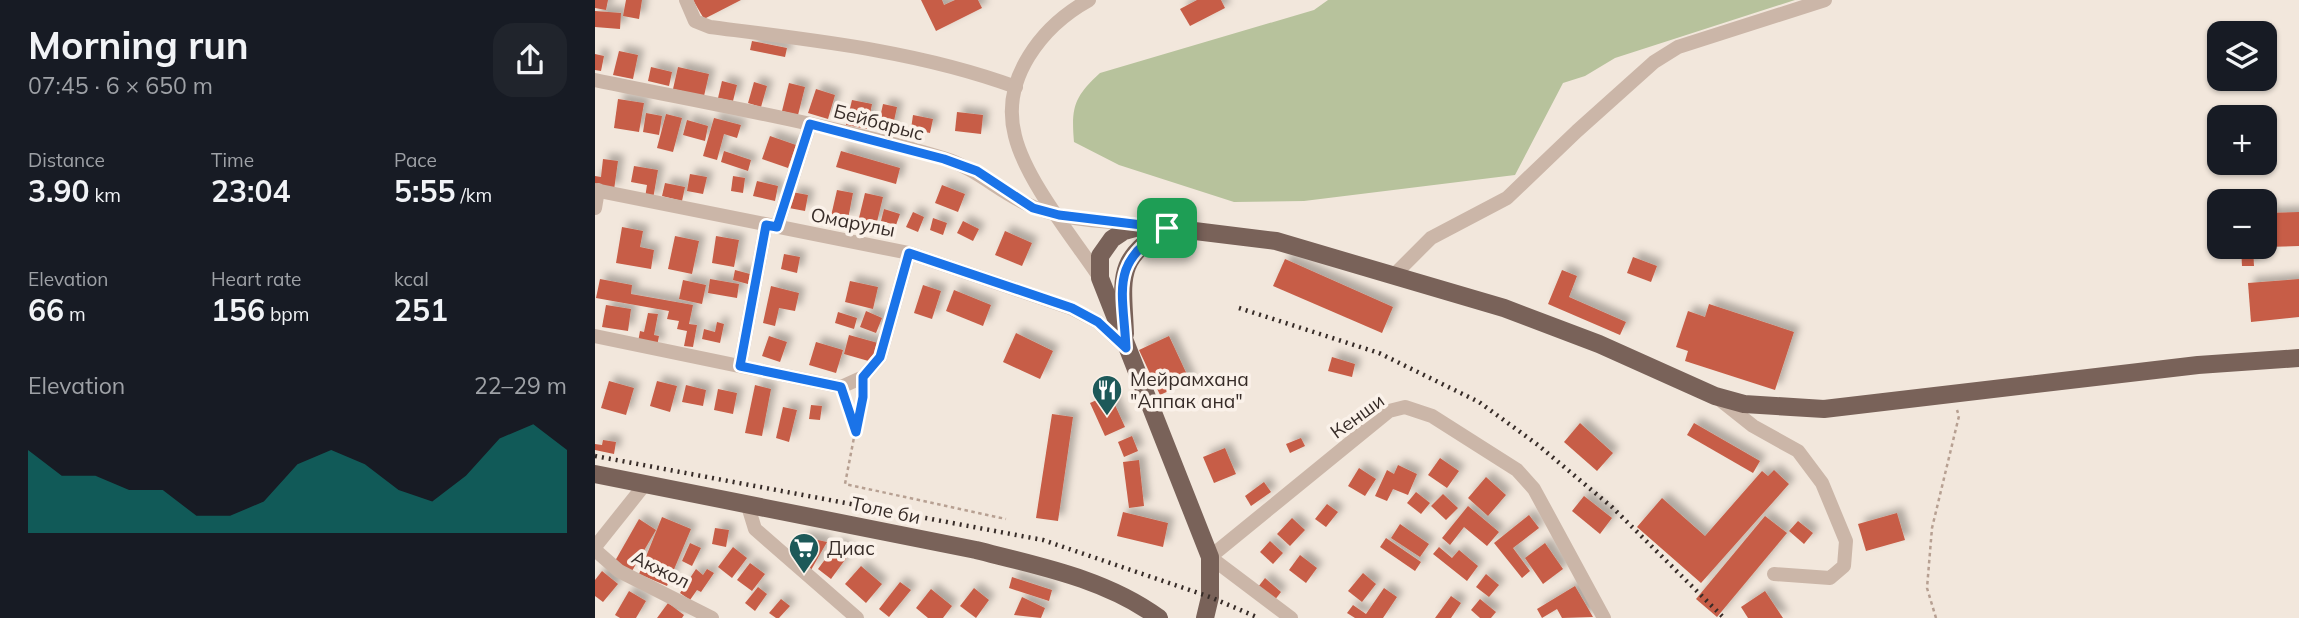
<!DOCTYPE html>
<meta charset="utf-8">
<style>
:root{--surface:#171b24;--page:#20242c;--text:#f1f3f6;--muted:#9ea1a6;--accent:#0f766e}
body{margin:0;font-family:Mulish,sans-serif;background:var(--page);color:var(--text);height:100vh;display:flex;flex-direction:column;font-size:26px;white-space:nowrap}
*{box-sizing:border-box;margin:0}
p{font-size:23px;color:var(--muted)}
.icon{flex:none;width:38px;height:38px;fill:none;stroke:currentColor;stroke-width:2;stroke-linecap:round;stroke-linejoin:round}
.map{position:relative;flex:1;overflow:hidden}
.details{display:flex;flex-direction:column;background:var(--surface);width:595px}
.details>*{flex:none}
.tools{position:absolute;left:1612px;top:21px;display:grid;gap:14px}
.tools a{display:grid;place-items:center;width:70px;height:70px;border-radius:14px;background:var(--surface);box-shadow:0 2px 5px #0004;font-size:35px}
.pin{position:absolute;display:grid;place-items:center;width:60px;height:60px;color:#fff;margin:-30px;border-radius:14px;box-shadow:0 4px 10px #0006}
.round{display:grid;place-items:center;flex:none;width:74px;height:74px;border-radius:21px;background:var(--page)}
.head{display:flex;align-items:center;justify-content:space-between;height:119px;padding:0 28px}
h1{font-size:38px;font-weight:700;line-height:52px}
.stats{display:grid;grid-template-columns:repeat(3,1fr);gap:10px;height:119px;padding:7px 28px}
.stats div{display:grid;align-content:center}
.stats b{font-size:30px;font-weight:700}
.stats small{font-size:19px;font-weight:400}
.stats p{font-size:19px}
.chart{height:196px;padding:14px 28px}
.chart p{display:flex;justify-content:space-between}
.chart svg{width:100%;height:126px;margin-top:7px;fill:var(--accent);opacity:.7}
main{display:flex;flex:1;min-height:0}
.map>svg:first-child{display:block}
</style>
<main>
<section class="details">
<div class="head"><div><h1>Morning run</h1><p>07:45 · 6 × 650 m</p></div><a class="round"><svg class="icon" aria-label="share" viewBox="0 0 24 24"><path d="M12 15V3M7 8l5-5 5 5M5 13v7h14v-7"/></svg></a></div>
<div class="stats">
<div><p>Distance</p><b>3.90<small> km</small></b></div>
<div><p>Time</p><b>23:04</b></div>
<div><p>Pace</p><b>5:55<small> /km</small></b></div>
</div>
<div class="stats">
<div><p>Elevation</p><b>66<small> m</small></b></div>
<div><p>Heart rate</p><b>156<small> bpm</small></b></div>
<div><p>kcal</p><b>251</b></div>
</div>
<div class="chart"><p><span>Elevation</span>22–29 m</p>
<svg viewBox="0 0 160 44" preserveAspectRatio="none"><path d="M0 44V15L10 24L20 24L30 29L40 29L50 38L60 38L70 33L80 20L90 15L100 20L110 29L120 33L130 24L140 11L150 6L160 15V44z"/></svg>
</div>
</section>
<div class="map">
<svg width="1704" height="618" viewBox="0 0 1704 618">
<defs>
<filter id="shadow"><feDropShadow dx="6" dy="-6" stdDeviation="3.5" flood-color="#0004"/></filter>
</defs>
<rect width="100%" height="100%" fill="#f2e7dc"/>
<path fill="#b7c29c" d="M733,0H1200L1020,58L990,76L968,83L920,175L709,201L639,202L524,165L479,142C476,107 479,97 505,73L719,10Z"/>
<g fill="#c75d46" filter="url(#shadow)">
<path d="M0,0H13L11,10L0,8Z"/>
<path d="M31,0H47L44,19L28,16Z"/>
<path d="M98,0H146L109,19Z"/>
<path d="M326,0H347L349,5L360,0H383L387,8L341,31Z"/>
<path d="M602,0H626L630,8L595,26L585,9Z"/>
<path d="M0,11L26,13L25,29L0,27Z"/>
<path d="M157,41L192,48L190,57L155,50Z"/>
<path d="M24,51L43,55L38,79L18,75Z"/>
<path d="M0,54L9,56L6,71L0,70Z"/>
<path d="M56,67L77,72L74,86L53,81Z"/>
<path d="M83,67L114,74L109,96L78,89Z"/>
<path d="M127,81L142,85L138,101L123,98Z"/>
<path d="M159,82L172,86L166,107L153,103Z"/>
<path d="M194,83L210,87L203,115L187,111Z"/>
<path d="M221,89L240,95L233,119L213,113Z"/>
<path d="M23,99L49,103L44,132L19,128Z"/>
<path d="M257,100L277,104L272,129L251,125Z"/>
<path d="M288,104L302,107L297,130L283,127Z"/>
<path d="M362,112L388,115L386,134L360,131Z"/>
<path d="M51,113L67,116L64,135L48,132Z"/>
<path d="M71,114L87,118L78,152L62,148Z"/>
<path d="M318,115L338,119L335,133L316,129Z"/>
<path d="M119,118L146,125L142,138L129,134L122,160L108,156Z"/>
<path d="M92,120L113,126L110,141L88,135Z"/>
<path d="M175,136L201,145L193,168L167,159Z"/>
<path d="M129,151L156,160L153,171L126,162Z"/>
<path d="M246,151L305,168L301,184L241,167Z"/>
<path d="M8,159L23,161L19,190L0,187V176L6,177Z"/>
<path d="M39,166L63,170L58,199L50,198L52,185L36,182Z"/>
<path d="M95,174L112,177L108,194L92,191Z"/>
<path d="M138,176L150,178L148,193L136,191Z"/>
<path d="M162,181L183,186L180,201L158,196Z"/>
<path d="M70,183L90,187L87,201L67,196Z"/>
<path d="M347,185L370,194L363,212L340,203Z"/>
<path d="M242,190L258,193L253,219L236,216Z"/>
<path d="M197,192L213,195L210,211L194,208Z"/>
<path d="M270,193L288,197L281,226L263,222Z"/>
<path d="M289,209L305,214L301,225L286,221Z"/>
<path d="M318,212L329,217L323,232L311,227Z"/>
<path d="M1704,212V246L1670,247V213Z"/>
<path d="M338,218L352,223L348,235L335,230Z"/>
<path d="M368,221L384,229L378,241L362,233Z"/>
<path d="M27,227L48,231L45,247L59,250L56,269L21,263Z"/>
<path d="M410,231L437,243L427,266L400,255Z"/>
<path d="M80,236L104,241L97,274L73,269Z"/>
<path d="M121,236L144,240L139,267L117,263Z"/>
<path d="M1646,247H1658L1659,266H1647Z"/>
<path d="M189,254L205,257L202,273L186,269Z"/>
<path d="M1038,257L1062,266L1056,282L1032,273Z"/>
<path d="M690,259L798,307L787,333L678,286Z"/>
<path d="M140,270L155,274L153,284L138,280Z"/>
<path d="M967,270L982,276L974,297L1031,322L1025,335L953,304Z"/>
<path d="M5,279L37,285L36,294L98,305L94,324L102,325L98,347L89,346L92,331L82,329L84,321L72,319L74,311L1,298Z"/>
<path d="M115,279L144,284L142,298L113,293Z"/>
<path d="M1704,279V317L1656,322L1653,283Z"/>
<path d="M88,280L111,285L107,304L84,299Z"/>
<path d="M255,281L283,287L278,309L250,302Z"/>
<path d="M328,285L346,291L337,319L319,313Z"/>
<path d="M176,286L204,293L200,311L184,308L180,326L168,323Z"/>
<path d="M359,290L396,305L388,326L351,311Z"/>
<path d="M1114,304L1199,332L1180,390L1090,361L1093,351L1081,347L1093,311L1110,317Z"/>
<path d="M11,305L36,309L33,331L7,327Z"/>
<path d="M271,311L287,318L281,333L265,327Z"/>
<path d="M243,312L262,318L259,329L240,323Z"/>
<path d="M53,313L63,314L59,335L64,336L62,346L43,342L45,331L49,332Z"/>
<path d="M122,322L129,324L125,343L107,339L109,329L120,332Z"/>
<path d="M421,333L458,351L445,379L408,362Z"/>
<path d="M254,335L283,343L277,362L249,354Z"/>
<path d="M174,336L192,342L185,362L167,356Z"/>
<path d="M574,336L595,381L565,395L544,350Z"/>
<path d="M221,342L248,350L241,373L214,365Z"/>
<path d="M737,357L760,364L757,377L733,371Z"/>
<path d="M14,381L39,388L31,415L6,408Z"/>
<path d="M62,381L82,386L75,412L55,406Z"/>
<path d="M91,385L111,390L108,406L87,402Z"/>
<path d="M160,385L176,389L167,436L150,433Z"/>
<path d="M123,389L142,393L138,414L119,410Z"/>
<path d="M515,394L530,427L510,436L495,403Z"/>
<path d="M216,405L227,406L225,420L214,419Z"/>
<path d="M188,407L202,410L194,442L181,438Z"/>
<path d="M457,414L478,417L463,521L441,518Z"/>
<path d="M985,423L1018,453L1002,471L969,442Z"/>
<path d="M1099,423L1165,461L1158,473L1092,435Z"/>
<path d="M537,436L543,451L529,457L523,442Z"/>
<path d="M706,438L710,446L695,453L691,444Z"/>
<path d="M8,440L21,442L19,454L0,450V444L7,445Z"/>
<path d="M630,448L641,474L619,483L608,457Z"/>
<path d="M845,458L864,471L852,488L833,475Z"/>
<path d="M544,460L549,506L534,508L528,462Z"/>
<path d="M803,465L822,474L813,495L798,489L792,501L780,496L792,470L799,474Z"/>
<path d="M764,468L781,479L770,496L753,486Z"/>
<path d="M1179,470L1194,484L1106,583L1042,527L1067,498L1110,536L1167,471L1173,476Z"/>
<path d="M891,477L911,495L893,516L873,498Z"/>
<path d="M669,482L676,492L656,506L650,496Z"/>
<path d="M821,492L835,503L826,514L812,503Z"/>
<path d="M848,494L863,508L851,520L836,506Z"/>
<path d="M989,496L1017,518L1005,534L977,511Z"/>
<path d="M732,504L743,512L731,527L720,519Z"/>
<path d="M873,506L904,532L892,546L869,527L855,545L847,538Z"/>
<path d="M528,512L573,523L568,547L522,536Z"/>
<path d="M1302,513L1310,540L1271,551L1263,524Z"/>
<path d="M934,515L944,528L918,548L935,571L927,578L899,543Z"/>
<path d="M1170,516L1192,533L1122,617L1101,599Z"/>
<path d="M67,517L96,529L72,586L44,574Z"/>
<path d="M697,518L710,530L695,546L682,534Z"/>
<path d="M44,519L61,530L37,571L20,561Z"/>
<path d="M1203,521L1218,533L1209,544L1194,531Z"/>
<path d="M805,524L834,544L825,557L796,538Z"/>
<path d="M120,528L134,530L131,547L117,544Z"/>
<path d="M209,537L232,542L216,570L197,552Z"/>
<path d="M791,538L826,562L820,571L785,547Z"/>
<path d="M675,541L688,553L678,564L665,552Z"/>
<path d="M95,543L106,548L97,566L87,561Z"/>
<path d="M242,543L255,553L236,579L223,569Z"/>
<path d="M950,543L968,569L948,584L930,558Z"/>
<path d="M138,547L152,558L137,578L123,567Z"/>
<path d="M844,547L857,558L864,550L883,566L872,581L838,554Z"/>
<path d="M705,555L722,568L711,583L694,570Z"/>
<path d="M155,563L170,574L157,591L142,580Z"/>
<path d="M266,566L287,584L271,603L250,584Z"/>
<path d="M101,569L108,575L112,569L119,573L106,592L102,590L95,600L85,593Z"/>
<path d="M7,571L23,584L8,602L0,596V580Z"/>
<path d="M768,573L781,584L767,602L753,591Z"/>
<path d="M891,574L904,585L894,597L881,587Z"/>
<path d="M417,577L457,590L454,601L414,588Z"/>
<path d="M670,578L686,592L679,601L663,587Z"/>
<path d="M305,582L316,590L294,617L284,609Z"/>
<path d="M980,586L998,617L967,618L962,609L947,618L942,609Z"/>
<path d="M163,587L172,594L160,611L150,603Z"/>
<path d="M379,588L394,600L381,618L365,606Z"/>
<path d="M789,588L802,597L788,618H760L752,613L758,605L771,614Z"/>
<path d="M336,589L357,606L348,618H333L321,608Z"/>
<path d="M34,591L51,601L41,618H25L20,615Z"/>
<path d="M1170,591L1188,618H1153L1146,607Z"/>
<path d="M856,596L866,603L856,618H840Z"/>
<path d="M427,597L450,608L446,618L419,615Z"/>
<path d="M186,599L195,606L184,618H181L174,613Z"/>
<path d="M885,599L901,612L896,618H885L876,610Z"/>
<path d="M73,603L89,615L87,618H62Z"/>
</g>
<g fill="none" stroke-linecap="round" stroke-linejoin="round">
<g stroke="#b7a092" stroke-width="2.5" stroke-dasharray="3.5 3.5" stroke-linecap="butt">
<path d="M268,391L250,484L411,519"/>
<path d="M250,400L260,430"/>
<path d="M1341,618L1332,588L1337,528L1364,416L1362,410"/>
</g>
<g stroke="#cbb6a8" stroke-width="14">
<path d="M91,0L100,21L115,27C218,40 323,51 421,87"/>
<path d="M494,0C447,26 405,79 420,136C431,181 479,239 505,278"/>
<path d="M0,80C116,104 234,124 348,158C384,169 408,196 441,208C473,221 511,221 546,225"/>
<path d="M0,190L314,253L476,308L503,322L531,348"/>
<path d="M0,208L3,190"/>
<path d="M182,227L215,124"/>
<path d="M799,275L836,238L912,198L982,131L1059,62L1083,47L1230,0"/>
<path d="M0,336L246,387L268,377L285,357L314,253"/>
<path d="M145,366L171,225"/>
<path d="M1124,399L1158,426L1203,451L1227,483L1251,541L1249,566L1235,578L1179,574"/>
<path d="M152,503L160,529L262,618"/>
<path d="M0,547L51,483"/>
<path d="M0,550L24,571L117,618"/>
<path d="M696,618L615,557L794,411L810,407L837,416L922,470L939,489L1009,618"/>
</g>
<g stroke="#796259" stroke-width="18">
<path d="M530,334C528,279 519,259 572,228"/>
<path d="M0,474L381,550C444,566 511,579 564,618"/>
<path d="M610,618L615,597V557L505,278V256L517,239L529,231L551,225L681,241L909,308L1004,344L1120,396L1149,404L1229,409L1603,365L1704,358"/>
</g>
<g stroke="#372c28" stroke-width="4.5" stroke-dasharray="2 5" stroke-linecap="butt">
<path d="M644,308L784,353L884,402L943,445L1017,507L1129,618"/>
<path d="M0,456L448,540L615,597L664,618"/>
</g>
</g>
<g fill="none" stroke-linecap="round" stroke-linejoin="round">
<g stroke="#fff" stroke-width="14">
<path id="route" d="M215,124L349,159L382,171L438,208L464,215L572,228C514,262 528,289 531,348L503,322L477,308L314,253L285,357L268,377V397L261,432L246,387L145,366L171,225L182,227Z"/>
</g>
<use href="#route" stroke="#1a73e8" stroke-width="9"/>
</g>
<defs>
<g id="restaurant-pin" transform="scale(1.575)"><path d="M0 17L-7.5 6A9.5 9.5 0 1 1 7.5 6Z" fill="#1d5959" stroke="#faf1e9"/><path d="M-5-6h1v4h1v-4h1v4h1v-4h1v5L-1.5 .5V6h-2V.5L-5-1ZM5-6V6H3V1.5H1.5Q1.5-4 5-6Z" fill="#fff"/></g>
<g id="supermarket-pin" transform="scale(1.575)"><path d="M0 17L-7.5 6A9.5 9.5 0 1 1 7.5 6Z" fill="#1d5959" stroke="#faf1e9"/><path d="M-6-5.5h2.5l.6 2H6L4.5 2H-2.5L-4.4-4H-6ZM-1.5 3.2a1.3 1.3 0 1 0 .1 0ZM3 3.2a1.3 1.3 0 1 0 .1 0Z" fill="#fff"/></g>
</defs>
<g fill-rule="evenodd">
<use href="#restaurant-pin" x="512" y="390"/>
<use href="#supermarket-pin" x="209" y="548"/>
</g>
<g text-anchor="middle" stroke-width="7" stroke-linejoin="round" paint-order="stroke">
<g font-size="19" fill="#372c28" stroke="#faf1e9">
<text transform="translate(284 122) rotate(15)" y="7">Бейбарыс</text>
<text transform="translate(258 222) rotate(11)" y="7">Омарулы</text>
<text transform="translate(762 416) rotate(-36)" y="7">Кенши</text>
<text transform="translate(291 510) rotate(12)" y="7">Толе би</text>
<text transform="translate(66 569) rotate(26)" y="7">Акжол</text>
</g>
<g font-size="19" fill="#372c28" stroke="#faf1e9" text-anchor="start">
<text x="535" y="386">Мейрамхана<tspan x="535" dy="22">"Аппак ана"</tspan></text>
<text x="232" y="555">Диас</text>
</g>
</g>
</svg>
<div class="tools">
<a><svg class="icon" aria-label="layers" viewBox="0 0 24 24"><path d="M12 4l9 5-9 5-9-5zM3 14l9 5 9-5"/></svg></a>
<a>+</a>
<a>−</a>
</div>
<div class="pin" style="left:572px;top:228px;background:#1e9e55"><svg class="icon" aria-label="arrive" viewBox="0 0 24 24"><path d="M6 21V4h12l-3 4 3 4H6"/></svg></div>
</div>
</main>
